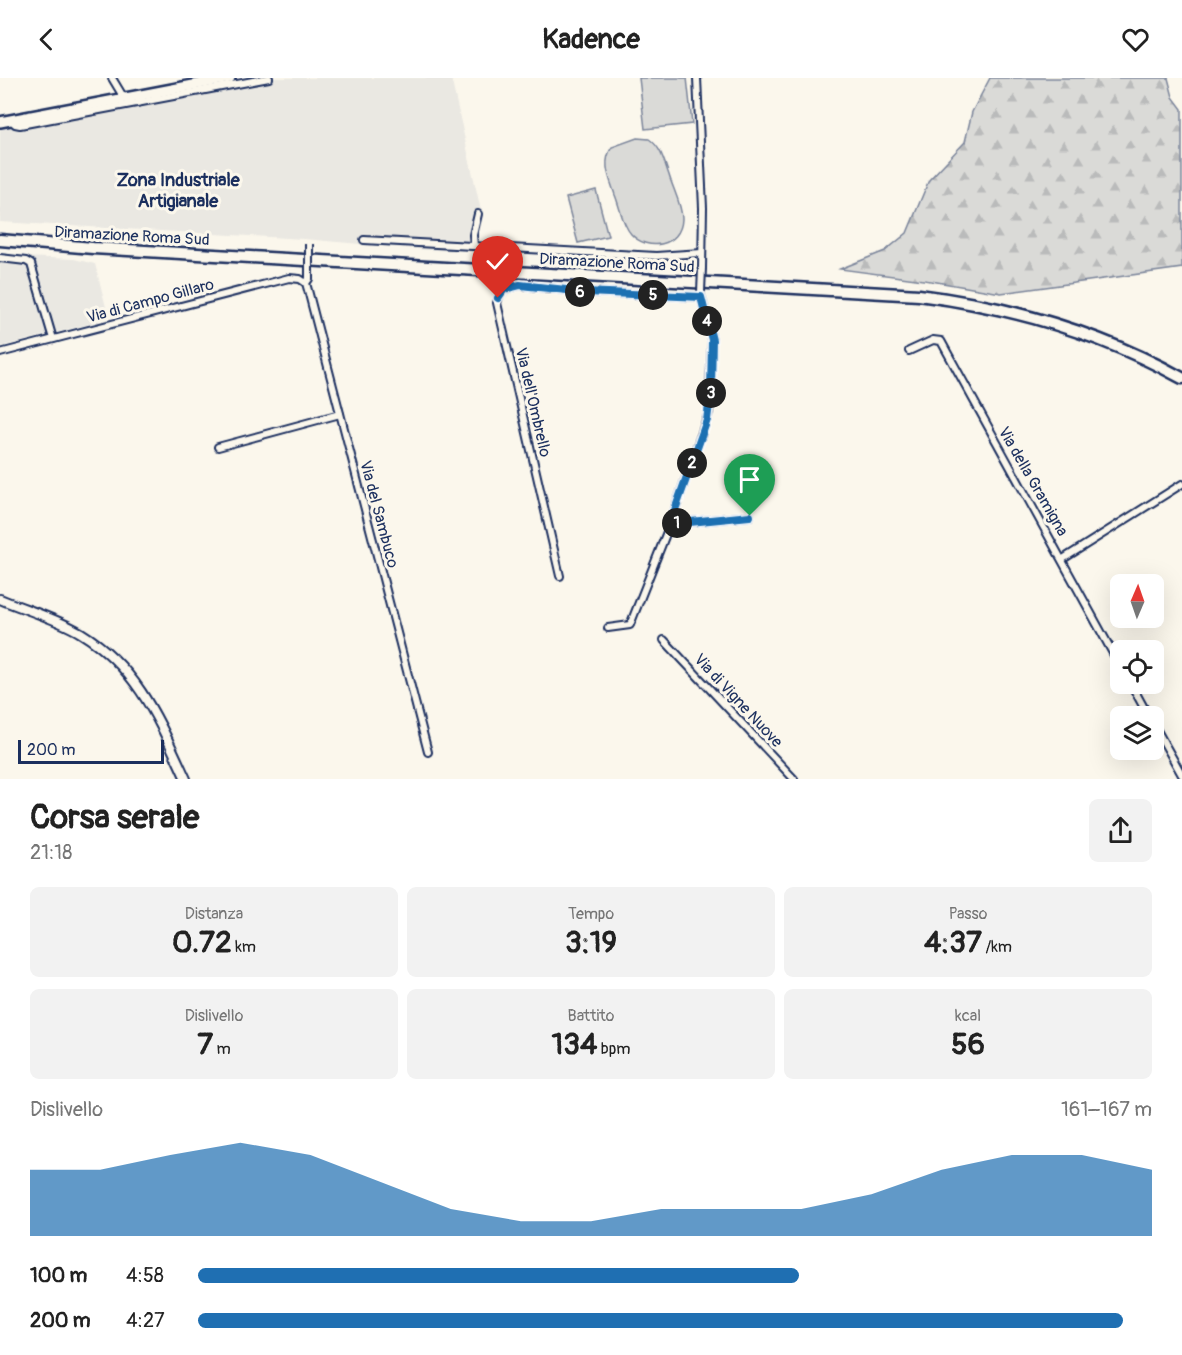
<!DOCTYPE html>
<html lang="it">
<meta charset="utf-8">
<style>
:root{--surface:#fff;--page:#f2f2f2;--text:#222;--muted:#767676;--accent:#1f6fb2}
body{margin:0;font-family:Pangolin,sans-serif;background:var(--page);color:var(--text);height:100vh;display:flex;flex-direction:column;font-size:22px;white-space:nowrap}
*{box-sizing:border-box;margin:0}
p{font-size:20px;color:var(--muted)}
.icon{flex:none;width:33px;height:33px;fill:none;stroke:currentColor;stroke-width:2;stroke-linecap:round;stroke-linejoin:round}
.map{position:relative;height:701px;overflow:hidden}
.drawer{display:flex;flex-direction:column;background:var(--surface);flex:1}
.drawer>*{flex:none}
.needle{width:39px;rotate:2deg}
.buttons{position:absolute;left:1110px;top:496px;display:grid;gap:12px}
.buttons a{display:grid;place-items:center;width:54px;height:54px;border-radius:9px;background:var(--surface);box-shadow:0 6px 24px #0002;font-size:30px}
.scale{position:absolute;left:18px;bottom:15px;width:146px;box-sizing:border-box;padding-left:6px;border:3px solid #1b2f5e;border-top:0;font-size:16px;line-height:21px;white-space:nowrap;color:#1b2f5e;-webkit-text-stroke:4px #fbf7ec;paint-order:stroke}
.pin{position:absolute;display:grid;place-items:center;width:51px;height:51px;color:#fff;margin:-62px -26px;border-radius:50% 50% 50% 0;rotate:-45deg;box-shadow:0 0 6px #0007}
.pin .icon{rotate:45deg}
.km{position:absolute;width:30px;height:30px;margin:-15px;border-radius:50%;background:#222;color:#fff;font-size:16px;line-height:30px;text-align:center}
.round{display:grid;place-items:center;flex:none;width:63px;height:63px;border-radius:9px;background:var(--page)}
.head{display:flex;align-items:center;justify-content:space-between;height:102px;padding:0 30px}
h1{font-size:33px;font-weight:700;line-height:45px}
.figures{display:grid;grid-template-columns:repeat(3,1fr);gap:9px;height:102px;padding:6px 30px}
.figures div{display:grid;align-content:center;border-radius:9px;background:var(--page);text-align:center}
.figures b{font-size:30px;font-weight:700}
.figures small{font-size:16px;font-weight:400}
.figures p{font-size:16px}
.chart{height:168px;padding:12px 30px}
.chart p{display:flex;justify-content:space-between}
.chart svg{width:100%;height:108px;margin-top:6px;fill:var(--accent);opacity:.7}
ul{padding:0 30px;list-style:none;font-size:20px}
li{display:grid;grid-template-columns:96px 72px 1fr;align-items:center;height:45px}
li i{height:15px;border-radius:8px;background:var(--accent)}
header{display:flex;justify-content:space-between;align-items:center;height:78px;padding:0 30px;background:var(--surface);font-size:27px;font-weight:700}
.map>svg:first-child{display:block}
</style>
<header><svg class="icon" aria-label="back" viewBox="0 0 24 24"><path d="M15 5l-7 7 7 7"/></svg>Kadence<svg class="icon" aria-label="heart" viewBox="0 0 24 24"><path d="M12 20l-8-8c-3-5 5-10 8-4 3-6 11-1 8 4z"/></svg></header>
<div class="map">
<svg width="1182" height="701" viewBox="0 0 1182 701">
<defs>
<pattern id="forest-firs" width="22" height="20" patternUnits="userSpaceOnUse" patternTransform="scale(1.5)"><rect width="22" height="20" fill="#dadad7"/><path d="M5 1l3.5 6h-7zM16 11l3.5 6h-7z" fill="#babbbb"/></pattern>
</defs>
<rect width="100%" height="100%" fill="#fbf7ec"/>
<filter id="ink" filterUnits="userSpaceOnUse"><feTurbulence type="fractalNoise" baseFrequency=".0167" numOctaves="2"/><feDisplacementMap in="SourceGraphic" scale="12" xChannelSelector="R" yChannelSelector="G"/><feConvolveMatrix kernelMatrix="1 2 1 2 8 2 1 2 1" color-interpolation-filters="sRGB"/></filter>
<g filter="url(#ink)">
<g fill="#eae8e2">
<path d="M247,0H451L482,137L476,153L478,173L427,172L304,161L0,144V47Z"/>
<path d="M22,179L74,181L95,186L109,241L0,269V180Z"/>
</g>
<path fill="url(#forest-firs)" stroke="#7a849a" stroke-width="1.5" d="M990,0H1168L1173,19L1182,31V190L1001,215L931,203L840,191L885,173L907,155L929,102L965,64L972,34Z"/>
<g fill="#dadad7" stroke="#7a849a" stroke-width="1.5">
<path d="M639,0H687L692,46L645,51Z"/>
<path d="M637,60L649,61C662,70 664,84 669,97C673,111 682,127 682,141C681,169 647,174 631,156C622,146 620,129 615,117C610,101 601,85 612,69Z"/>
<path d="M596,112L608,158L578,165L566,120Z"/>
</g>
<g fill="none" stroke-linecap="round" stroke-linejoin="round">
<g stroke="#1b2f5e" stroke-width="10">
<g id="minor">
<path d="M112,0L124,20"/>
<path d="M697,0L703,130L702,190"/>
<path d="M11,42L15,46L20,47L269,0"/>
<path d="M364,162L656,178L702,175"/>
<path d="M474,167L473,157L478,136"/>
<path d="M0,180L26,183L31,186L53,261"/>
<path d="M309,191V201L306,205L309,216L428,674"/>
<path d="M909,273L933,262L941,263L1120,588"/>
<path d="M0,275L289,200L300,201L306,205"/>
<path d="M218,369L340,336"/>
<path d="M670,446L750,438"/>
<path d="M1063,481L1182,406"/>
<path d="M560,498L497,225L500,215L504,211L520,207L585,214L701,219"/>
<path d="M608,550L630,547L670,446L709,334L712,262L701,218"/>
<path d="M664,562L794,701"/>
<path d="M1131,606L1149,639"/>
<path d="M1154,647L1182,697"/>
</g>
</g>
<g stroke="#1b2f5e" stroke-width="12">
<path id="tertiary" d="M0,521C26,532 56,540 81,555C138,590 159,643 186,701"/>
</g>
<g stroke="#1b2f5e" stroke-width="14">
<path id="primary" d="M0,44L230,0"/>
</g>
<g stroke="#1b2f5e" stroke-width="15">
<path id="motorway" d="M0,162L93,170L919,217C1011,229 1101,255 1182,300"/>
</g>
<use href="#minor" stroke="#fbf7ec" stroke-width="6"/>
<use href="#tertiary" stroke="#fbf7ec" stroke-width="8"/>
<use href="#primary" stroke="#fbf7ec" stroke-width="9"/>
<use href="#motorway" stroke="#fbf7ec" stroke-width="10"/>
<g stroke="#1b2f5e" stroke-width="10" stroke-linecap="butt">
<g id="minor-bridge">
<path d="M309,191V166"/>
<path d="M701,214L702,190"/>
</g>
</g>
<use href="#minor-bridge" stroke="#fbf7ec" stroke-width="6"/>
</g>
</g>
<g fill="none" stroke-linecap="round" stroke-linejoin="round" filter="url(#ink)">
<g stroke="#fff" stroke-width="12">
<path id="route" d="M498,220L504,211L520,207L585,214L701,219L712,262L711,311L707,342L670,446L750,438"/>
</g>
<use href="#route" stroke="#1f6fb2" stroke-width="8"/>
</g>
<g text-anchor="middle" stroke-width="6" stroke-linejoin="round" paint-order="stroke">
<g font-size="16" fill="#1b2f5e" stroke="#fbf7ec">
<text transform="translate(132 157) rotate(3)" y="6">Diramazione Roma Sud</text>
<text transform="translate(617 184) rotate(3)" y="6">Diramazione Roma Sud</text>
<text transform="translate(150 222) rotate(-15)" y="6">Via di Campo Gillaro</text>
<text transform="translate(534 324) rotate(77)" y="6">Via dell'Ombrello</text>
<text transform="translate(1034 403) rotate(60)" y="6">Via della Gramigna</text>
<text transform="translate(380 436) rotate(75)" y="6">Via del Sambuco</text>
<text transform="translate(739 622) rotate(47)" y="6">Via di Vigne Nuove</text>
</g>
<g font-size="18" font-weight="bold" fill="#1b2f5e" stroke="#fbf7ec">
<text x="178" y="108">Zona Industriale<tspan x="178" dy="21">Artigianale</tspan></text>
</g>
</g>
</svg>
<div class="buttons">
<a><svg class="needle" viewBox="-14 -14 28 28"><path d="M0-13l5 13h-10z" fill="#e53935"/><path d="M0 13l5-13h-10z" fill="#767676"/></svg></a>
<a><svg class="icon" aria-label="locate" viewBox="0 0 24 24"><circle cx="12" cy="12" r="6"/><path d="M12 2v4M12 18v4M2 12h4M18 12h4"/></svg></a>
<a><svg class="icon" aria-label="layers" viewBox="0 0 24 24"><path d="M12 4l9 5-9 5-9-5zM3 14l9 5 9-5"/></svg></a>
</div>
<div class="scale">200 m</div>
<div class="pin" style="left:750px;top:438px;background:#1e9e55"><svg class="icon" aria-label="arrive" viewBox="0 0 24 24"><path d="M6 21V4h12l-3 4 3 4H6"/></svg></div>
<div class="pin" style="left:498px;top:220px;background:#d93025"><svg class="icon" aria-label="check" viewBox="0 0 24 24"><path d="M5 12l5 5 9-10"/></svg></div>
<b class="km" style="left:677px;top:445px">1</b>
<b class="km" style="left:692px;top:385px">2</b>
<b class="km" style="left:711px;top:315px">3</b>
<b class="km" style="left:707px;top:243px">4</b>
<b class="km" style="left:653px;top:217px">5</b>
<b class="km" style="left:580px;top:214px">6</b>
</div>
<section class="drawer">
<div class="head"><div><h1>Corsa serale</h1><p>21:18</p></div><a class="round"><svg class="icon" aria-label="share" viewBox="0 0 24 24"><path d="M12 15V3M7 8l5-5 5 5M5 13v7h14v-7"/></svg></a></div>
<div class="figures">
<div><p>Distanza</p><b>0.72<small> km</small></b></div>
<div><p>Tempo</p><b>3:19</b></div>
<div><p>Passo</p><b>4:37<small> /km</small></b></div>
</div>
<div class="figures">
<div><p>Dislivello</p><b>7<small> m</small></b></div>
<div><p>Battito</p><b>134<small> bpm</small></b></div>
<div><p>kcal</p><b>56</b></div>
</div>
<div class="chart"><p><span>Dislivello</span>161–167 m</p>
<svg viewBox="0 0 160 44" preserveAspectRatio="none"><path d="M0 44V17L10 17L20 11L30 6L40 11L50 22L60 33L70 38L80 38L90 33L100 33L110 33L120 27L130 17L140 11L150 11L160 17V44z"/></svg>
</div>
<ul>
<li><b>100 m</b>4:58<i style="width:63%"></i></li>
<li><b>200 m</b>4:27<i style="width:97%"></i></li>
</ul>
</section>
